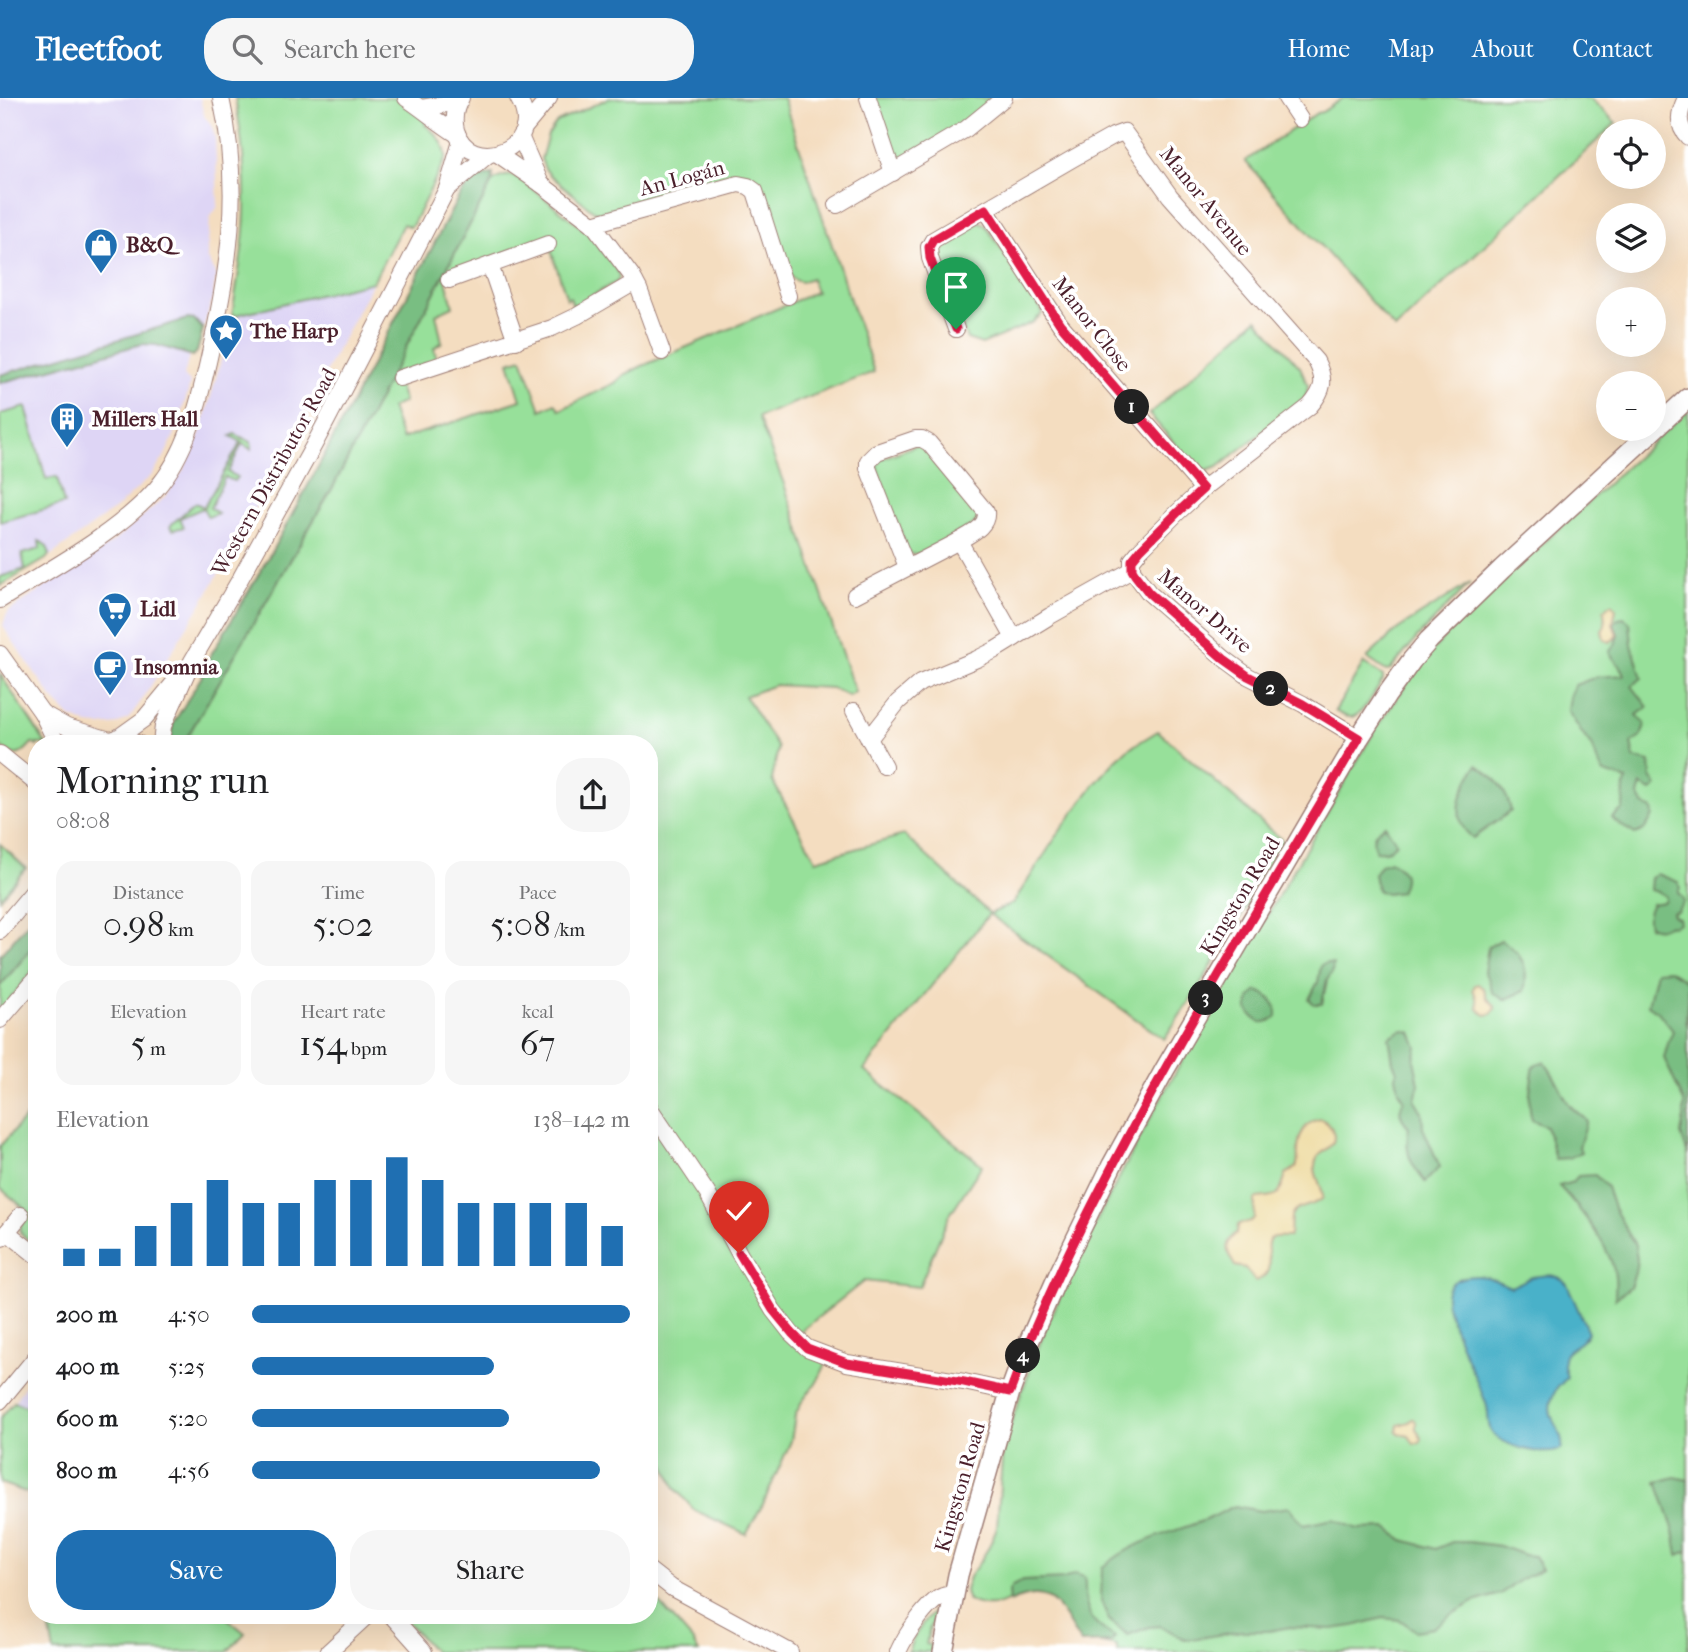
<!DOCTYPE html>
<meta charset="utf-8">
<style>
:root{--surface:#fff;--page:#f6f6f6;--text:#202124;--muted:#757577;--accent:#1f6fb2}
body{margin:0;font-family:"IM FELL French Canon",serif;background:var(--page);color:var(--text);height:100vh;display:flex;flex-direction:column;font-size:26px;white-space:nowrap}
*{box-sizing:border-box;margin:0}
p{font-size:23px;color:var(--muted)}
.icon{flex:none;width:38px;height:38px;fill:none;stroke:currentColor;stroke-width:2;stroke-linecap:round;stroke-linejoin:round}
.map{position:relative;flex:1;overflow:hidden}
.drawer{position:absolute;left:28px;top:637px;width:630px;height:889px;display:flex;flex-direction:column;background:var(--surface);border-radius:28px;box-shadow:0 7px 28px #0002}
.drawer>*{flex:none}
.controls{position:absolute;left:1596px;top:21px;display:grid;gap:14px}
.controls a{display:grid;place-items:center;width:70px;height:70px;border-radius:50%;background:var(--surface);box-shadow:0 7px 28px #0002;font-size:35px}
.pin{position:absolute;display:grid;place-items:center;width:60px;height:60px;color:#fff;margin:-72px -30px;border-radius:50% 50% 50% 0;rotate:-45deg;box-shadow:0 0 7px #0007}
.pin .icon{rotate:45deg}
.km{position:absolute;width:35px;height:35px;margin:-18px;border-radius:50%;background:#222;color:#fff;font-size:19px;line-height:35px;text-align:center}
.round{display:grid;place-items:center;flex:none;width:74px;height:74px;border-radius:28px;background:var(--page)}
.head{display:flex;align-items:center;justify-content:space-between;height:119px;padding:0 28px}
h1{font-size:38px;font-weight:600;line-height:52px}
.metrics{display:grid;grid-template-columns:repeat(3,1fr);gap:10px;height:119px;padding:7px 28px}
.metrics div{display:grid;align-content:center;border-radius:18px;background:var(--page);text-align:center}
.metrics b{font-size:35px;font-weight:600}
.metrics small{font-size:19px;font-weight:400}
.metrics p{font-size:19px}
.chart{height:196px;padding:14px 28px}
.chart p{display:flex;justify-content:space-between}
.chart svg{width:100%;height:126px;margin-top:7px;stroke:var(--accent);stroke-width:6}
.button{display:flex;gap:14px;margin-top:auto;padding:14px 28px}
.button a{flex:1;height:80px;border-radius:28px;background:var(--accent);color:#fff;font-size:28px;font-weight:600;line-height:80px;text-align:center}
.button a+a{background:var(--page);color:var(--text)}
ul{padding:0 28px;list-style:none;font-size:23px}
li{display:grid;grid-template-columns:112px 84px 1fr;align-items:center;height:52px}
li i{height:18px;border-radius:9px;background:var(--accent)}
header{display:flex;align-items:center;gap:42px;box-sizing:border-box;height:98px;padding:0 35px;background:var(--accent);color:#fff}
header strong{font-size:33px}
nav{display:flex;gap:38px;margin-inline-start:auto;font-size:24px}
.search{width:490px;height:63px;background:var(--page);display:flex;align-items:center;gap:18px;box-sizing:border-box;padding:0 24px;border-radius:28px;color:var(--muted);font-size:26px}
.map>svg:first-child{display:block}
</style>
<header>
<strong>Fleetfoot</strong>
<div class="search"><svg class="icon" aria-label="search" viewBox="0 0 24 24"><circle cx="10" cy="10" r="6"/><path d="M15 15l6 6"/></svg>Search here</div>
<nav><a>Home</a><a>Map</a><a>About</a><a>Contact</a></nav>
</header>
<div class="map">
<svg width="1688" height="1554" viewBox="0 0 1688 1554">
<rect width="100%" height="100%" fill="#fff"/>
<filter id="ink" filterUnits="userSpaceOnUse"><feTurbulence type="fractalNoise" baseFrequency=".0143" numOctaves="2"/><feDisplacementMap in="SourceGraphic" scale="14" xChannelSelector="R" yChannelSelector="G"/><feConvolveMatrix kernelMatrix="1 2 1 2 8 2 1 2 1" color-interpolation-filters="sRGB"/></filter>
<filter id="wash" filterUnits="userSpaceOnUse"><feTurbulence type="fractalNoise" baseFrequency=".00686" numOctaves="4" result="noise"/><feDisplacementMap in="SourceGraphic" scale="28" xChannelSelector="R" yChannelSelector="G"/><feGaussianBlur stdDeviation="1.57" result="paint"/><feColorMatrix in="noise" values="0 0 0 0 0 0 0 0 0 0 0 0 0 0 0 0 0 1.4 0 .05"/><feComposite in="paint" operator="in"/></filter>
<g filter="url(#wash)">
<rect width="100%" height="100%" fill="#f4ddc0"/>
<g fill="#ded5f5">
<path d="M0,0H200L204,18L211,26L215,39L218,108L210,120L207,159L216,178L212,202L203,231L199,225L0,277Z"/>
<path d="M373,184L243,432L206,498L144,599L129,620L118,626L101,628L87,626L71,619L53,601L6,533L3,527L6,518L9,513L113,444L166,398L184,371L196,347L209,305L231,227L234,228L238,217Z"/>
<path d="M142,246L156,247L189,258L184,278L190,284L188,294L174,338L164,359L152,377L115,411L46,461L0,488V285Z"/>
<path d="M37,1271V1312L14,1304Z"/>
</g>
<g fill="#97e09a" stroke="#708062" stroke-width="2">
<path d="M235,0H430L425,27C436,35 446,46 446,60L413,126L410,129L403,126L373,184L232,218C238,178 246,138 245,98C245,65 241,33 235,0Z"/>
<path d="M609,0H783L874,274L758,319L784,386L855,594L849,598L831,590L775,587L745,598L778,650L772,682L816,762L904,737L990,816L1013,805L1062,730L1095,686L1116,662L1127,652L1158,633L1285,745L1199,889L1164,941L989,816L864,972L982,1067L949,1118L919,1189L864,1183L801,1233L809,1247L827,1264L818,1282L801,1305L795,1318L791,1343L763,1406L746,1436L694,1412L675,1390L662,1360L649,1343V646H183L333,389L492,84C500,78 509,75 519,80L586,133L617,172C619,176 620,179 617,184L573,208L570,199L567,201L547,140L445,178L453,208L436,216L442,244L434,250L437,262L395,276L404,304L391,310L402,341L521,302L509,264L522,260L541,312L555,305L560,312L615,285L624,277L640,269L816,194L811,180L801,184L795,182L790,178L765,93L759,84L757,86L745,80L743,77L598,115L592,112L550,77L545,71L541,61L548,37L557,24Z"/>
<path d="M874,0H995L966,25L902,60L893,56Z"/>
<path d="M1343,0H1590L1616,25L1395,231L1245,63L1317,15L1322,14Z"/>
<path d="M981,124L986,128L1041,211L1042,216L1032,225L982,246L967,241L955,211C960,203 966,201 975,198L971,187L956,192L948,188L934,151L975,125Z"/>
<path d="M1257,221L1300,269L1308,287L1306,300L1218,369L1206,373L1195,369L1149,316Z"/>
<path d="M26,309L46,381L57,379L64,406L0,424V316Z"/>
<path d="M1688,312V1554H1117V1548L1081,1541L1056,1501L1031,1493C1007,1502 996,1514 969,1503L966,1498L965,1492L969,1479L979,1465L989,1449L997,1429L1003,1349L1022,1293L1048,1224L1098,1120L1163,996L1377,629L1421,565L1458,524Z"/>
<path d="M235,336L251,344L252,348L251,351L242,346L228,374L237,379L234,383L225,379L210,410L218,415L208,419L203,410L180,420L184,429L173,432L170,429L172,426L195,405L204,409L241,344L231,338Z"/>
<path d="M919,346L924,349L978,413L979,420L973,427L921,455L912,457L907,452L878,373L877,366L880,361Z"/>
<path d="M39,443C45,445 50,451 49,457L46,461L0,488V479L25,471L22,456L40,451Z"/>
<path d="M1470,485L1417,540L1390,572L1386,573L1367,560L1398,531Z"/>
<path d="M1364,565L1383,578V582C1377,591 1363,617 1352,619C1346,620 1340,616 1335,613Z"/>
<path d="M0,576L46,646H37V648L32,645C18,661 16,659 0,648Z"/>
<path d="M0,746L26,770L0,800Z"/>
<path d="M37,844V868L0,913V888Z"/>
<path d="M37,1018V1151L20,1134L21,1127L30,1115L0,1090V1048L26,1019L32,1023Z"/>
<path d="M14,1304L37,1312V1398L0,1385V1320Z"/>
<path d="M649,1493L692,1542L699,1554H434L401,1517H649Z"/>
<path d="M941,1508L930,1529L926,1546L934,1548L933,1554H908C913,1538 926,1518 941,1508Z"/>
<path d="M47,1517H223L245,1535L227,1554H54Z"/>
</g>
<g fill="#79be82" stroke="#626e56" stroke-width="2">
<path d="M493,76L492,84L333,389L183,646H170L173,626L202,578V571C297,419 375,258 458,100C467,86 477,78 493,76Z"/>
<path d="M187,221L195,222L203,231L197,254L193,258L156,247L142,246L0,285V277Z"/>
<path d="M1624,520L1630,525L1632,547L1642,580L1632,588L1648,609L1637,617L1645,626L1641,639L1631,645L1634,660L1650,664L1651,679L1657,688L1651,693L1641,687L1638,697L1643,706L1652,711L1653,718L1644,732L1635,736C1626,729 1618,728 1612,720L1623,711L1624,689L1627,682L1604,675L1598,665L1592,647L1583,637L1568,613L1570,598L1575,587L1596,579L1624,577C1621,567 1614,563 1609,554L1615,547L1618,536L1614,526L1618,521Z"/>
<path d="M1477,667C1494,677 1507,693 1511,713L1473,740C1470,737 1467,735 1465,732C1451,711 1466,685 1477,667Z"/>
<path d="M1385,727L1396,744C1391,753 1386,754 1376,753C1370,742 1374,733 1385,727Z"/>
<path d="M1390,763C1405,773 1408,777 1400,794L1386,796L1377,792L1374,776L1381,766Z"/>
<path d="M1657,776L1678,784L1680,789L1678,795L1681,798L1684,803L1677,813L1672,814L1673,818L1678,820L1679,825L1672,828L1667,827C1660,831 1657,832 1649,828C1647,819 1647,814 1652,806L1663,804L1665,802V798L1658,794L1650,792L1651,779Z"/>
<path d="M37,814V844L0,888V857Z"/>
<path d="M1501,842C1521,854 1530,869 1524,893L1504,902L1492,894L1489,882L1484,874L1488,849Z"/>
<path d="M1327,865L1333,866L1332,875L1327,882L1322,906H1314L1309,901L1318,884L1321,867Z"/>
<path d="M1669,872L1688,884L1686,923L1688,929V1058L1681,1036L1684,1020V1004L1664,960L1669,942L1673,933L1658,914L1648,907L1656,873Z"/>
<path d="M1257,893C1269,896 1278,907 1277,919L1269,923L1261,925L1254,920L1247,911L1250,900Z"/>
<path d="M1402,932L1411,934L1417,949L1414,962L1419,986L1415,1002L1422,1014L1423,1030L1440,1069L1425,1084C1410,1065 1404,1054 1409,1029C1399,1018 1398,1014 1404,1001L1399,993L1396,979L1397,973L1393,964L1389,939Z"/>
<path d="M1544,964C1556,978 1558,988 1567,1003C1571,1011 1580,1016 1587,1023L1579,1049L1581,1054L1569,1060L1555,1061L1546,1028L1532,1022C1527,1005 1531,985 1534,967Z"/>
<path d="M1595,1077L1607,1089L1614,1110L1635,1147L1637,1161L1635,1175L1630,1189L1615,1201C1615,1194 1616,1186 1615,1178C1611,1149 1579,1109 1559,1088L1573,1084L1578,1078Z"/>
<path d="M1675,1379L1688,1382V1453L1678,1457L1674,1433L1657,1384Z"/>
<path d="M1235,1408L1261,1413L1289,1409L1304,1427L1333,1421L1358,1431L1387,1430L1403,1442L1436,1451L1452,1444H1469L1500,1448L1524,1457L1534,1458L1542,1471L1522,1481L1500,1496L1474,1504L1449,1518L1433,1530L1416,1533L1400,1522L1383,1520L1353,1528L1332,1531L1290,1529L1269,1533H1242L1186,1542L1161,1528L1149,1529L1128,1537L1109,1522L1101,1503L1102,1470C1136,1441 1166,1437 1205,1422C1216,1418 1225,1412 1235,1408Z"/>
<path d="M1075,1476L1084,1479C1086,1489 1084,1499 1087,1509C1090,1523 1103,1532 1115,1539L1111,1544L1081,1545C1060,1516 1055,1482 1010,1504L1009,1493L1012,1488L1023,1483L1064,1481Z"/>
</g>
<g fill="#eeda9e" stroke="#9c7c64" stroke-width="2">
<path d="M1612,506L1616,511L1613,526L1617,536L1614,541L1609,544L1604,541L1602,533L1605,527L1604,512L1609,507Z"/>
<path d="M1478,886L1484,891L1487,900C1492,906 1500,907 1491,916L1485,917L1478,911L1477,902L1473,891L1475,887Z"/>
<path d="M1321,1021C1327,1024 1331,1027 1333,1034C1339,1052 1316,1051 1315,1067C1314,1079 1323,1088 1323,1100C1313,1110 1293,1107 1291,1120C1290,1126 1291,1132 1290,1137L1289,1139C1284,1139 1275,1138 1272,1140C1259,1147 1282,1175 1255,1183L1245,1170L1235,1168C1226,1153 1223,1147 1237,1134L1238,1127C1243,1123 1249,1126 1254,1121L1255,1102L1257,1100C1282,1097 1278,1099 1286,1076C1290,1074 1293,1072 1296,1069C1299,1064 1297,1057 1298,1051C1299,1036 1306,1023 1321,1021Z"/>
<path d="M1412,1321H1414L1416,1324V1331L1422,1341L1420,1344L1414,1346L1409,1338L1399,1336L1397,1334L1398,1327L1409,1324Z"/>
</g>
<path fill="#4ab1c9" stroke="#4a687a" stroke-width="2" d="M1548,1177C1556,1178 1562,1179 1567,1186L1588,1234C1579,1255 1555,1244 1567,1279C1564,1284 1559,1287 1556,1292C1539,1320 1565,1329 1562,1350C1549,1361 1502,1348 1492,1335C1487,1328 1489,1317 1487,1309C1485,1300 1480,1292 1477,1284C1470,1267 1444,1213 1446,1197C1448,1179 1471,1176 1486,1179C1495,1181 1502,1186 1511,1189L1532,1179Z"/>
</g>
<g filter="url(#ink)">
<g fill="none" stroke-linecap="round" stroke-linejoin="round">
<g stroke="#9f7e76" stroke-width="18">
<g id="minor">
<path d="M406,0C424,12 440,26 458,37"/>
<path d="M461,0C455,10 453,20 456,32C467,78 549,52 518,0"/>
<path d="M868,0L893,75"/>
<path d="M1286,0L1300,21"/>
<path d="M1686,0C1679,14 1676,27 1688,39"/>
<path d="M421,10L459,4"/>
<path d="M524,30L549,0"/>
<path d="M520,38L541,86"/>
<path d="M496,55L541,86L593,126L632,178L639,191L662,254"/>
<path d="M447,91L489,56"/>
<path d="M837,107L966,31L1004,0"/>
<path d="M986,112L1060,226L1203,391"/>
<path d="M593,126L738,86L748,88L755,93L788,198"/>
<path d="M490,167L516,243"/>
<path d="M449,182L548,146"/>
<path d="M956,231L930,160L929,149L933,142L1072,61L1113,38L1124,34L1170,98L1316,263C1326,282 1324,292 1310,308L1203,391L1178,414L1141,451L1132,462V472L1149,495L1225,561L1248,578L1303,606L1359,640"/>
<path d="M400,280L552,230L577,218L635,184"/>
<path d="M907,469L868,370V363L877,354L915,341H922L929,345L986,414C988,429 970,436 959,443"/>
<path d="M855,497L959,443L1014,540"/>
<path d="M0,502C52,470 116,436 156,391C187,355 198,308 208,264C229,172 242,93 221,0"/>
<path d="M0,556L42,615L57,646"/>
<path d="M854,613L884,668"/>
<path d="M42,615L67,629L110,642"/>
<path d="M114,641L122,640L139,646"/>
<path d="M116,641L144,621L177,581"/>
<path d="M869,641L898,604L920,585L977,561L995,552L1050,518L1132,472"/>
<path d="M161,646L163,628L192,563L239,483L314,347L357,265L447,91L461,43"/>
<path d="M0,656L37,686"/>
<path d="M0,833L37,789"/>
<path d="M0,922L37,879"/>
<path d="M649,1009L707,1095L739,1155L773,1212L791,1235L807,1250L847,1265L964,1284L1010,1294"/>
<path d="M7,1134L37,1158"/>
<path d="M2,1140L21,1117"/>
<path d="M0,1303L37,1258"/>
<path d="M649,1472L672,1490L790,1554"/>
<path d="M391,1517L424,1554"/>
<path d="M328,1554L368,1517"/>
<path d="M898,1554C905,1538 927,1504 943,1498C945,1497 952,1496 954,1496"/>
</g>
</g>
<g stroke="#9f7e76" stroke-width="22">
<path id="major" d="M943,1554L958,1477L1010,1294L1025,1253L1058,1178L1112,1067L1165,971L1359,640L1386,598L1412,562L1429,542L1502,471L1688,300"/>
</g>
<use href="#minor" stroke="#fff" stroke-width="16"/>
<use href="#major" stroke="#fff" stroke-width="19"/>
</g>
</g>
<g fill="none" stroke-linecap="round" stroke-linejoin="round" filter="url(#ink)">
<g stroke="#fff" stroke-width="14">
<path id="route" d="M739,1155L773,1212L792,1235L807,1250L847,1265L964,1284L1010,1294C1044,1199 1090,1109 1138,1020C1208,891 1285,766 1359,640L1303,606L1248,578L1224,561L1149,495L1135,477L1132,472V462L1141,451L1178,414L1203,391L1060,226L986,111L933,142L929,149L930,160L956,231"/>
</g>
<use href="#route" stroke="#e11d48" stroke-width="9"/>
</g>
<defs>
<g id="shop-pin" transform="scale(1.75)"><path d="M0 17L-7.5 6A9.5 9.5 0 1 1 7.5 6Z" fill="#1f6fb2" stroke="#fff"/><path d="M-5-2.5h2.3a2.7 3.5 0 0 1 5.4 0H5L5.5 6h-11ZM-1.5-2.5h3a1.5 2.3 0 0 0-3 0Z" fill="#fff"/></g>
<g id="sight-pin" transform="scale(1.75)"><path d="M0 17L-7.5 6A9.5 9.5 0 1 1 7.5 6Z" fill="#1f6fb2" stroke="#fff"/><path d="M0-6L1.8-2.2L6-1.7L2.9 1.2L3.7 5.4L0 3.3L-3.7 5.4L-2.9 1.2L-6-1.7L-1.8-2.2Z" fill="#fff"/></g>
<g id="building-pin" transform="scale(1.75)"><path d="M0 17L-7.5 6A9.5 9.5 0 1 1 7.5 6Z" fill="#1f6fb2" stroke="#fff"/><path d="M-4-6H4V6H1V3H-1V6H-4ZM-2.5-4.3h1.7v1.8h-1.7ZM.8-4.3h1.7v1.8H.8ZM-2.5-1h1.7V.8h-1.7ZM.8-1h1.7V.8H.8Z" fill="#fff"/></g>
<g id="supermarket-pin" transform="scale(1.75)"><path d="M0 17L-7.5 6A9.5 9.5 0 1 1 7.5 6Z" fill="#1f6fb2" stroke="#fff"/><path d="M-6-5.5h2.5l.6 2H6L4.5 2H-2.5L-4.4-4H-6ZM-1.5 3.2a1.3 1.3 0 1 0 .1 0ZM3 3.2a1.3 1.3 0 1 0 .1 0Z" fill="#fff"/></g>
<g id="cafe-pin" transform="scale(1.75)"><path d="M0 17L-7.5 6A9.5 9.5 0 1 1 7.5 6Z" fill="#1f6fb2" stroke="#fff"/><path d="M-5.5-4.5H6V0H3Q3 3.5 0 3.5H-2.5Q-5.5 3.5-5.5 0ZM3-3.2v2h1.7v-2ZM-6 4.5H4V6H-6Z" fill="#fff"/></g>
</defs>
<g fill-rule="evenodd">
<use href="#shop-pin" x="101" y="147"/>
<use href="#sight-pin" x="226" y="233"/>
<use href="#building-pin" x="67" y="321"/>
<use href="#supermarket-pin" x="115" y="511"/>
<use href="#cafe-pin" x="110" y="569"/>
</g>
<g text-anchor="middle" stroke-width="7" stroke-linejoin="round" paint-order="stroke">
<g font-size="21" fill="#4a1f2b" stroke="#fff">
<text transform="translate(682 80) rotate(-15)" y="7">An Logán</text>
<text transform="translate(1206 103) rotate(51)" y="7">Manor Avenue</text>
<text transform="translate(1092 226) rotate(52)" y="7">Manor Close</text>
<text transform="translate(274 374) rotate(-61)" y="7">Western Distributor Road</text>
<text transform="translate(1205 513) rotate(41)" y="7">Manor Drive</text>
<text transform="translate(1240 798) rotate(-59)" y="7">Kingston Road</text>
<text transform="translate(960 1389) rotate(-74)" y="7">Kingston Road</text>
</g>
<g font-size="21" font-weight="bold" fill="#4a1f2b" stroke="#fff" text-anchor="start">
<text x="126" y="154">B&amp;Q</text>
<text x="250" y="240">The Harp</text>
<text x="92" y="328">Millers Hall</text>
<text x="140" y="518">Lidl</text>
<text x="134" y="576">Insomnia</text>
</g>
</g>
</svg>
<div class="controls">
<a><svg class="icon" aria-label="locate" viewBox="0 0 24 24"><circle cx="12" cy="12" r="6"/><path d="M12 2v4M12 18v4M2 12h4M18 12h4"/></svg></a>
<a><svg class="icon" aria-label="layers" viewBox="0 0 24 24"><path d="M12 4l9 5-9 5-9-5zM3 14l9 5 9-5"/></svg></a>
<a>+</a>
<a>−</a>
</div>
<div class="pin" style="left:956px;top:231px;background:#1e9e55"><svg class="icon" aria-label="arrive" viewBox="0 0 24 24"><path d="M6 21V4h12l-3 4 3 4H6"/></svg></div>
<div class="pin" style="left:739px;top:1155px;background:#d93025"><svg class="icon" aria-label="check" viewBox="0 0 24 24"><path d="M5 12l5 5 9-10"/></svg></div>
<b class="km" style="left:1132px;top:309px">1</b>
<b class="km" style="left:1271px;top:591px">2</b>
<b class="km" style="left:1206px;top:900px">3</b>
<b class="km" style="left:1023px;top:1258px">4</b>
<section class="drawer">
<div class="head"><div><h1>Morning run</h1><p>08:08</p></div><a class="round"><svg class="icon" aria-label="share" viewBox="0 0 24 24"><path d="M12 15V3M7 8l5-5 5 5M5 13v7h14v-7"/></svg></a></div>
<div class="metrics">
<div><p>Distance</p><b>0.98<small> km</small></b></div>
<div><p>Time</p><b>5:02</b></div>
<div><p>Pace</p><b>5:08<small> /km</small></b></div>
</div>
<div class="metrics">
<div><p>Elevation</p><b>5<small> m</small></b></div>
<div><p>Heart rate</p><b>154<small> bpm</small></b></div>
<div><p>kcal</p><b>67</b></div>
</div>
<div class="chart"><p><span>Elevation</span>138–142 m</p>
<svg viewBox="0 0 160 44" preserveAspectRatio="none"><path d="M5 44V38M15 44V38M25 44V30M35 44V22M45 44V14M55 44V22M65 44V22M75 44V14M85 44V14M95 44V6M105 44V14M115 44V22M125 44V22M135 44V22M145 44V22M155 44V30"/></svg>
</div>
<ul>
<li><b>200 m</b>4:50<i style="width:100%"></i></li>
<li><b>400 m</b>5:25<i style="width:64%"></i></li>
<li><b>600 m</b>5:20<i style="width:68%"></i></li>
<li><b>800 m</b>4:56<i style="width:92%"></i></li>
</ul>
<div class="button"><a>Save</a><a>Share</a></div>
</section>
</div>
